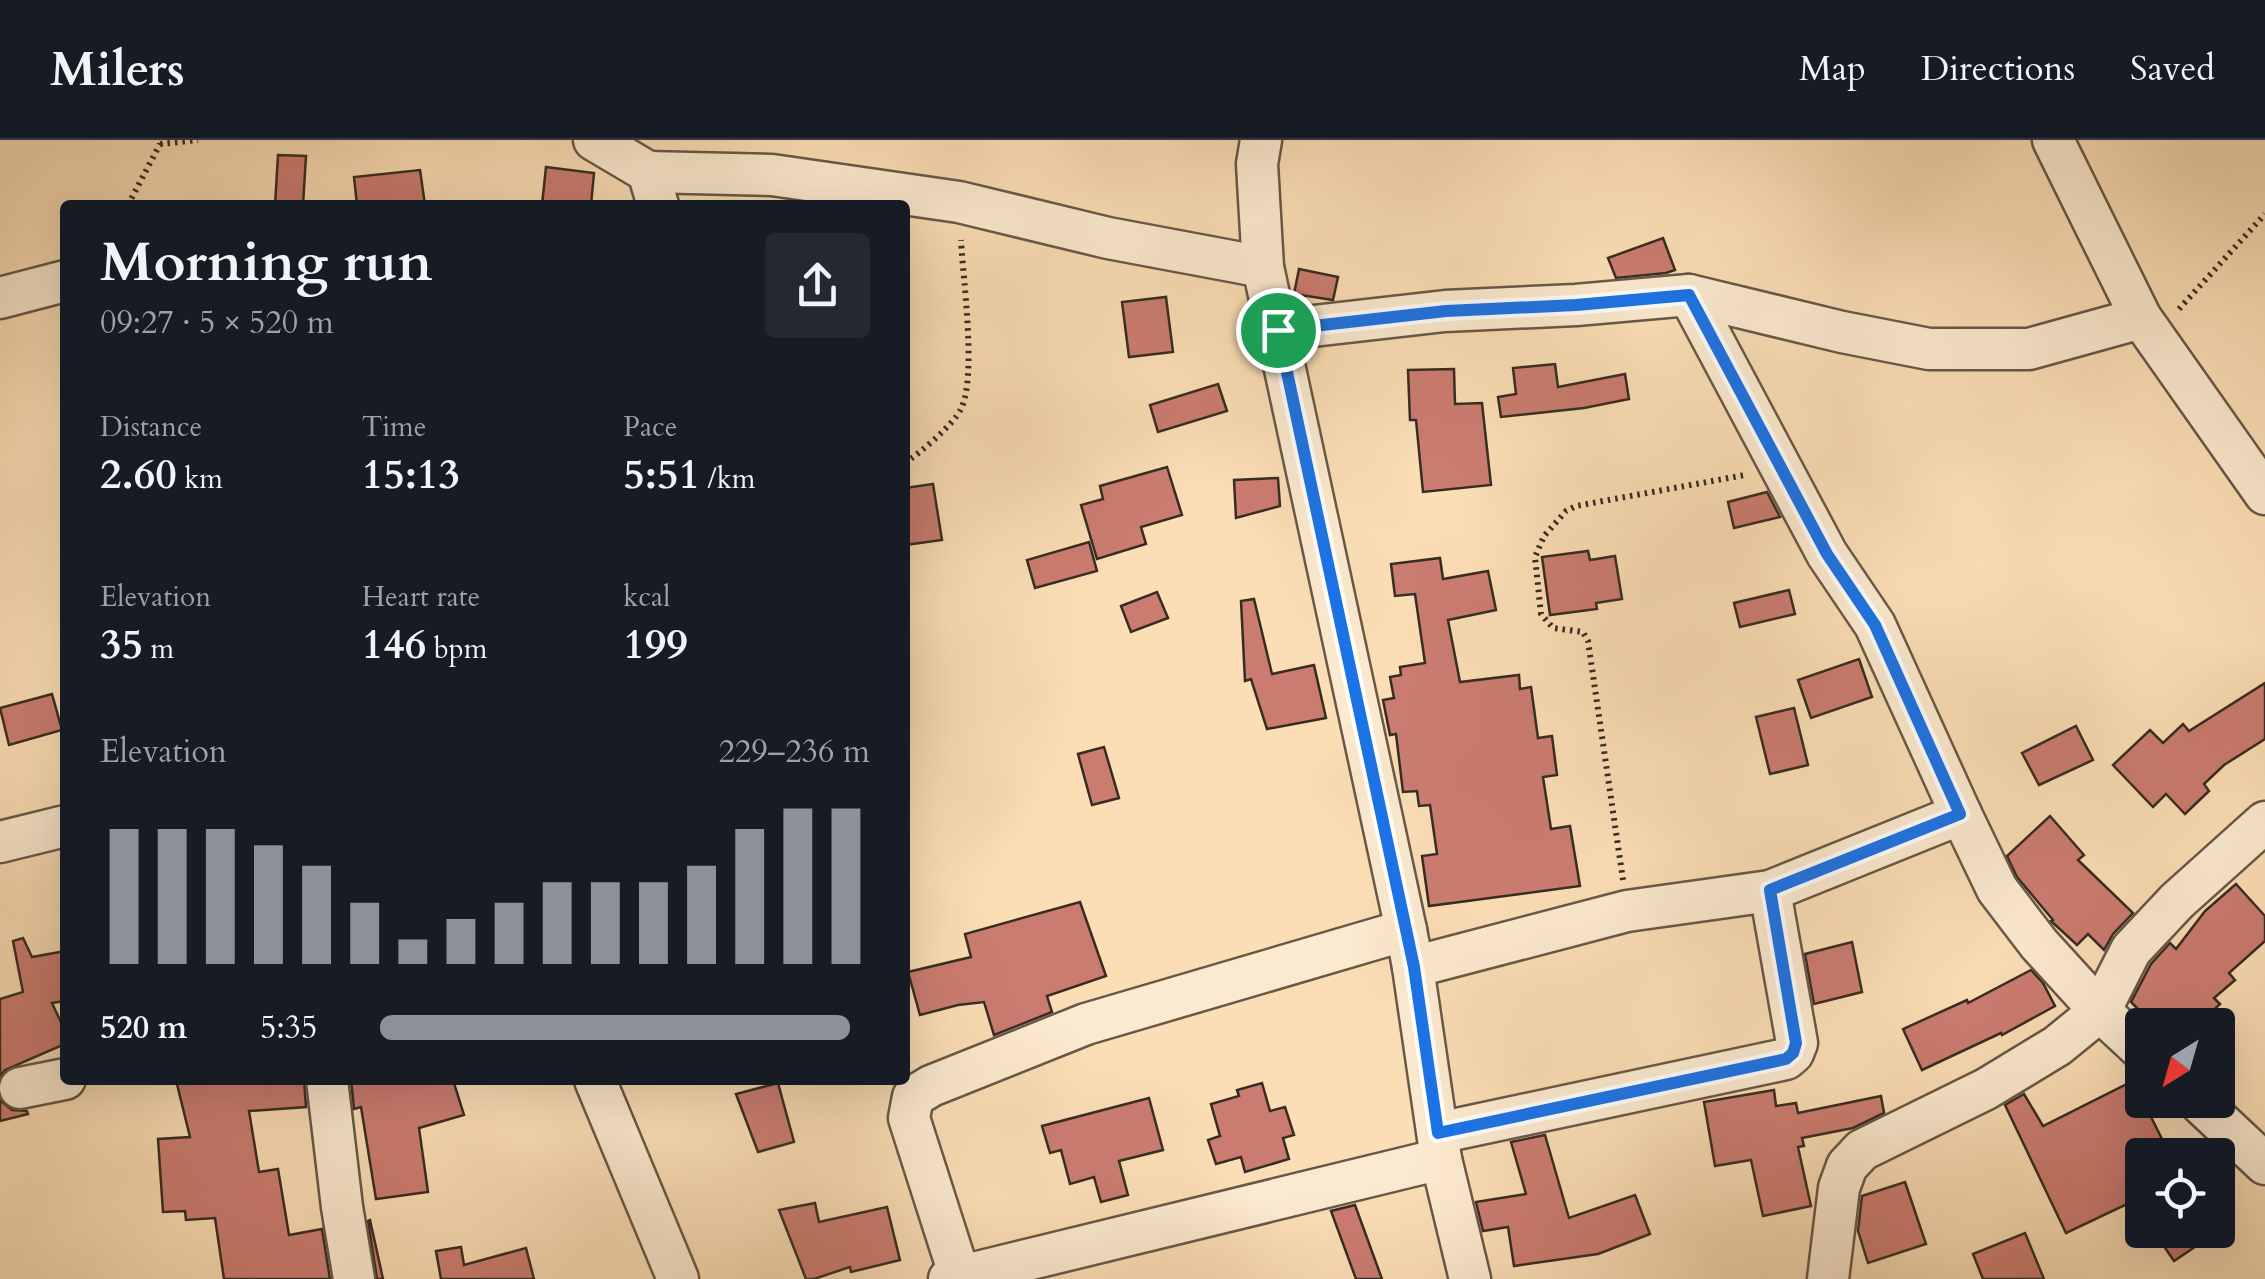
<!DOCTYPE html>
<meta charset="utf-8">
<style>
:root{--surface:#171b24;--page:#242831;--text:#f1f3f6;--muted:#9ea1a6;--line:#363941;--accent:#8c9099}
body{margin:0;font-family:Cardo,serif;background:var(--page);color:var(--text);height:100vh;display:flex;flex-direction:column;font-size:38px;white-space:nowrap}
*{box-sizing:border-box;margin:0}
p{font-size:32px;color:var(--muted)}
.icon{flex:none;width:55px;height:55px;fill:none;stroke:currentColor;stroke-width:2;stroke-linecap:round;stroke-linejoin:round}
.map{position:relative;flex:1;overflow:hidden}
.details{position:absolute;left:60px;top:60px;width:850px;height:885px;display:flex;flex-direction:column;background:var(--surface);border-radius:10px;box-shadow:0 10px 40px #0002}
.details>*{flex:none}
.needle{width:65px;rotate:217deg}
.tools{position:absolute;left:2125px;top:868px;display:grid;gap:20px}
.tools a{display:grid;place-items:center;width:110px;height:110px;border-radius:10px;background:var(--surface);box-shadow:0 10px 40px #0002;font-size:50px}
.pin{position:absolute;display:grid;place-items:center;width:85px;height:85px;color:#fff;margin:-42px;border:5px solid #fff;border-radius:50%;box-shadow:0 2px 10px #0007}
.round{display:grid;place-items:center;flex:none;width:105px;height:105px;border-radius:10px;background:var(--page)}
.summary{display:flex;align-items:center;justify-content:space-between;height:170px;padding:0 40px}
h1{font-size:55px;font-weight:800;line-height:75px}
.metrics{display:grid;grid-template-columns:repeat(3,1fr);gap:15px;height:170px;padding:10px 40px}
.metrics div{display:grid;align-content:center}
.metrics b{font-size:42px;font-weight:800}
.metrics small{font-size:28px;font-weight:400}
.metrics p{font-size:28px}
.chart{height:280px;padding:20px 40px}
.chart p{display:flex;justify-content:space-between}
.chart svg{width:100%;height:180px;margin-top:10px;stroke:var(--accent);stroke-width:6}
ul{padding:0 40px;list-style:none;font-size:32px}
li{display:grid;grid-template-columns:160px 120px 1fr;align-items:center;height:75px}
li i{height:25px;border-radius:12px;background:var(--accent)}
header{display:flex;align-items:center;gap:60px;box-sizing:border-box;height:140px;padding:0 50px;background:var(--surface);border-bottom:2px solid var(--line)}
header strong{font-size:48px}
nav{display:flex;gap:55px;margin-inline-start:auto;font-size:35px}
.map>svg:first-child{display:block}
</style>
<header>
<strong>Milers</strong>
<nav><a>Map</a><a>Directions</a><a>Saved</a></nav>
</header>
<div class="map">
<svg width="2265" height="1139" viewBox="0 0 2265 1139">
<rect width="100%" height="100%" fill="#fbdeb6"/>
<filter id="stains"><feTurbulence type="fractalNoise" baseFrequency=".002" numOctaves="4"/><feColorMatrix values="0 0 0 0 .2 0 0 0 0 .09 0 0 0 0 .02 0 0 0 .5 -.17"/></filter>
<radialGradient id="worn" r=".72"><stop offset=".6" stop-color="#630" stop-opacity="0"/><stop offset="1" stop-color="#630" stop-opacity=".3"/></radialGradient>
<g fill="#cb7c71" stroke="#362c22" stroke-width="2.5">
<path d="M278,15L306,16L303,65H275Z"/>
<path d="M546,27L594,33L591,65H542Z"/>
<path d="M420,30L425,65H357L354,37Z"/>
<path d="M1663,98L1675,130L1666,133L1616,138L1608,118Z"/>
<path d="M1299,129L1338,137L1333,160L1294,154Z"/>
<path d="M1166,157L1173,212L1129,217L1122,162Z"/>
<path d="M1555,224L1558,247L1625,234L1629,259L1584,268L1501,277L1498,257L1516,254L1513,228Z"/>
<path d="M1454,229L1455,264L1482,263L1491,345L1423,352L1416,280H1410L1408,230Z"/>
<path d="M1218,244L1227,271L1158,292L1150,265Z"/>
<path d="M1167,327L1182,375L1141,387L1146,404L1097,419L1081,365L1103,359L1100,346Z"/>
<path d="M1278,338L1280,366L1236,378L1234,340Z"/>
<path d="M933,344L942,400L905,405V348Z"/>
<path d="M1767,352L1780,377L1734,388L1728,362Z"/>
<path d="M1089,402L1097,431L1035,448L1027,420Z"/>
<path d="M1588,411L1590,420L1615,416L1622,459L1596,463L1597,469L1550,475L1542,417Z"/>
<path d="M1440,418L1443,439L1488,431L1496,470L1448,480L1460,542L1519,535L1520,549L1531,547L1538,598L1552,596L1557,635L1543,637L1551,689L1570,686L1580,746L1429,766L1422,716L1437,714L1430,665L1419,666L1417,651L1403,652L1396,594L1390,595L1383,560L1394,558L1390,537L1401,535L1400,527L1425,523L1415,454L1395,456L1391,424Z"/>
<path d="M1789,450L1795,474L1740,487L1734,463Z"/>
<path d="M1157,452L1168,478L1131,492L1121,466Z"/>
<path d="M1254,459L1272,534L1314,525L1326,578L1267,589L1251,539L1245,541L1241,461Z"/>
<path d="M1859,519L1872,557L1811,578L1798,540Z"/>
<path d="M2265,543V599L2224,625L2204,644L2209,651L2185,674L2166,654L2153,667L2113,625L2150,590L2163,603L2183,584L2189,591Z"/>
<path d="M52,554L62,590L9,605L0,568Z"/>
<path d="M1794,568L1808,625L1770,634L1756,577Z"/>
<path d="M2076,586L2093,620L2039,645L2022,613Z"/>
<path d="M1104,607L1119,658L1092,665L1078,614Z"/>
<path d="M2050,676L2084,715L2078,720L2133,773L2113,794L2104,810L2088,794L2077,805L2051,781L2053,780L2017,737L2007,716Z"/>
<path d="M2236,744L2265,776V801L2229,833L2235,840L2214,858L2220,864L2198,885H2150L2135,870L2137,868L2131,862L2151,824L2170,803L2176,809L2205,771Z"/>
<path d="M1080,762L1106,836L1047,856L1052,872L994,895L984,862L958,865L920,875L908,832L971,817L965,794Z"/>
<path d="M23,798L32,817L65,811V861L52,863L65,891V904L5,930L0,936V859L23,852L13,801Z"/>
<path d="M1852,802L1862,852L1814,864L1805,814Z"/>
<path d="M2031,830L2043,843L2055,866L2002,895L2001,893L1922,930L1903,889L1967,860L1968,863Z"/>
<path d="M176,940H304L306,967L249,971L259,1032L278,1029L289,1095L322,1089L330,1139H224L215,1078L186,1080L185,1071L163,1072L158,999L190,997Z"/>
<path d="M351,940H453L464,975L419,988L428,1052L376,1059L361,967L354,969Z"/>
<path d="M2133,941L2170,1015H2142V1057L2066,1093L2005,965L2024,954L2043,986Z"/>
<path d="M778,943L794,1002L758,1012L736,954Z"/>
<path d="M1262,943L1270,971L1285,967L1294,995L1283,998L1289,1019L1245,1032L1241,1017L1216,1024L1208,1000L1220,996L1211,964L1239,956L1237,950Z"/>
<path d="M1774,950L1776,966L1796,963L1798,973L1881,956L1884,973L1853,988L1802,998L1804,1006L1798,1007L1811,1066L1763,1076L1751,1020L1715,1026L1704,962Z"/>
<path d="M1149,958L1163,1010L1119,1021L1128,1055L1101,1062L1094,1037L1070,1044L1061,1010L1050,1013L1042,986Z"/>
<path d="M0,960L12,970L27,971L28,974L0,981Z"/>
<path d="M1545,995L1569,1078L1635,1055L1650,1094L1598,1114L1514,1126L1508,1087L1483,1091L1476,1062L1526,1054L1511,1002Z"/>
<path d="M1905,1042L1926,1104L1868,1123L1858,1091L1862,1056Z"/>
<path d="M815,1063L819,1082L887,1067L900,1120L851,1132L850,1127L814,1139H806L779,1070Z"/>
<path d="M1355,1065L1382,1139H1356L1331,1071Z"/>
<path d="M370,1080L383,1139H377L368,1081Z"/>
<path d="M2153,1090H2220L2174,1121Z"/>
<path d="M2025,1093L2044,1139H1983L1973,1114Z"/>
<path d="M461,1107L464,1125L526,1108L534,1139H441L436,1111Z"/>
</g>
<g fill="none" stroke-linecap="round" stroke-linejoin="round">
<g stroke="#675847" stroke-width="45">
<g id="minor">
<path d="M594,0L648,32L658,65"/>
<path d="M1261,0L1257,24L1263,127L1406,790L1413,827L1441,1019L1470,1139"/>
<path d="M2053,0L2141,178L2265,354"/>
<path d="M648,32L772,35L959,62L1108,98L1263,127"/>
<path d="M1689,155L1827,414L1875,485L1961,674L1997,749L2039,804L2100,871L2142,910"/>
<path d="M0,158L65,141"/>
<path d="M1278,190L1445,171L1576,165L1689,155L1842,192L1929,209H2029L2141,178"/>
<path d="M0,702L65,686"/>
<path d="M1413,827L1627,771L1770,751L1961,674"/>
<path d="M327,940L342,1067L354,1139"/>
<path d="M595,940L678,1139"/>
<path d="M20,948L65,939"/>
<path d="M2197,960L2265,1024"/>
<path d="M1438,993L1786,919L1793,913L1797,903L1770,751"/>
<path d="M960,1137L909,978L913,957L931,946L1086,884L1406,790"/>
<path d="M949,1139L1441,1019"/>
<path d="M1828,1139L1839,1048L1847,1026L1862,1010L1986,949L2057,906L2100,871L2131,810L2177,761L2265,682"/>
</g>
</g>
<g stroke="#362c22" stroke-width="6" stroke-dasharray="2.5 5" stroke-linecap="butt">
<path d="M160,4L198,0"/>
<path d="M128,65L160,4V0"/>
<path d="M2179,169L2265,74"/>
<path d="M905,323C920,313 953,285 961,269C977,236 963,140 961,100"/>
<path d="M1623,740L1588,501L1583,492L1553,488L1541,474L1535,417L1544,396L1566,371L1576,366L1745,335"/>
</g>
<use href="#minor" stroke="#fcead0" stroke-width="40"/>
</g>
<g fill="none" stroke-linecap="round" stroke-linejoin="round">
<g stroke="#fff" stroke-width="20">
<path id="route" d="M1689,155L1827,414L1875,485L1960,674L1770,750L1796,903L1793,913L1786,919L1438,993L1414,827L1278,190L1446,171L1576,165Z"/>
</g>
<use href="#route" stroke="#1a73e8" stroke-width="12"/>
</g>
<rect width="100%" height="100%" filter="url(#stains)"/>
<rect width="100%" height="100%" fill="url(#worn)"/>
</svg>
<div class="tools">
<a><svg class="needle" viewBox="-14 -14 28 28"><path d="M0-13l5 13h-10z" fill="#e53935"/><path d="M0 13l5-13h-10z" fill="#9ea1a6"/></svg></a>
<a><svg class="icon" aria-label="locate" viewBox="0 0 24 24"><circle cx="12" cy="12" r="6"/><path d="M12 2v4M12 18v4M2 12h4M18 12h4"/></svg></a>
</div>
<div class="pin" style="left:1278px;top:190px;background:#1e9e55"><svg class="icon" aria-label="arrive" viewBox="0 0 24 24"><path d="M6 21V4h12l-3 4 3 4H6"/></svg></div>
<section class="details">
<div class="summary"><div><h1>Morning run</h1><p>09:27 · 5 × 520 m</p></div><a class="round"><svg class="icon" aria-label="share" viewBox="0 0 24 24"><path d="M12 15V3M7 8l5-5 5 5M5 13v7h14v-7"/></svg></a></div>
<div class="metrics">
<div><p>Distance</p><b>2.60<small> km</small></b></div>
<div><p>Time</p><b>15:13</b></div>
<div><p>Pace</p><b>5:51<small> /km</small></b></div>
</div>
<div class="metrics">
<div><p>Elevation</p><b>35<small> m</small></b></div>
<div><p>Heart rate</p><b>146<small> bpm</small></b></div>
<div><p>kcal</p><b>199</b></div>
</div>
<div class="chart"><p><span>Elevation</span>229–236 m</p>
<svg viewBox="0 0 160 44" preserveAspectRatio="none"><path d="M5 44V11M15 44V11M25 44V11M35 44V15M45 44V20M55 44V29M65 44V38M75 44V33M85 44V29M95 44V24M105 44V24M115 44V24M125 44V20M135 44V11M145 44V6M155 44V6"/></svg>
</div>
<ul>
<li><b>520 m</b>5:35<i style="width:96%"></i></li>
</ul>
</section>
</div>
